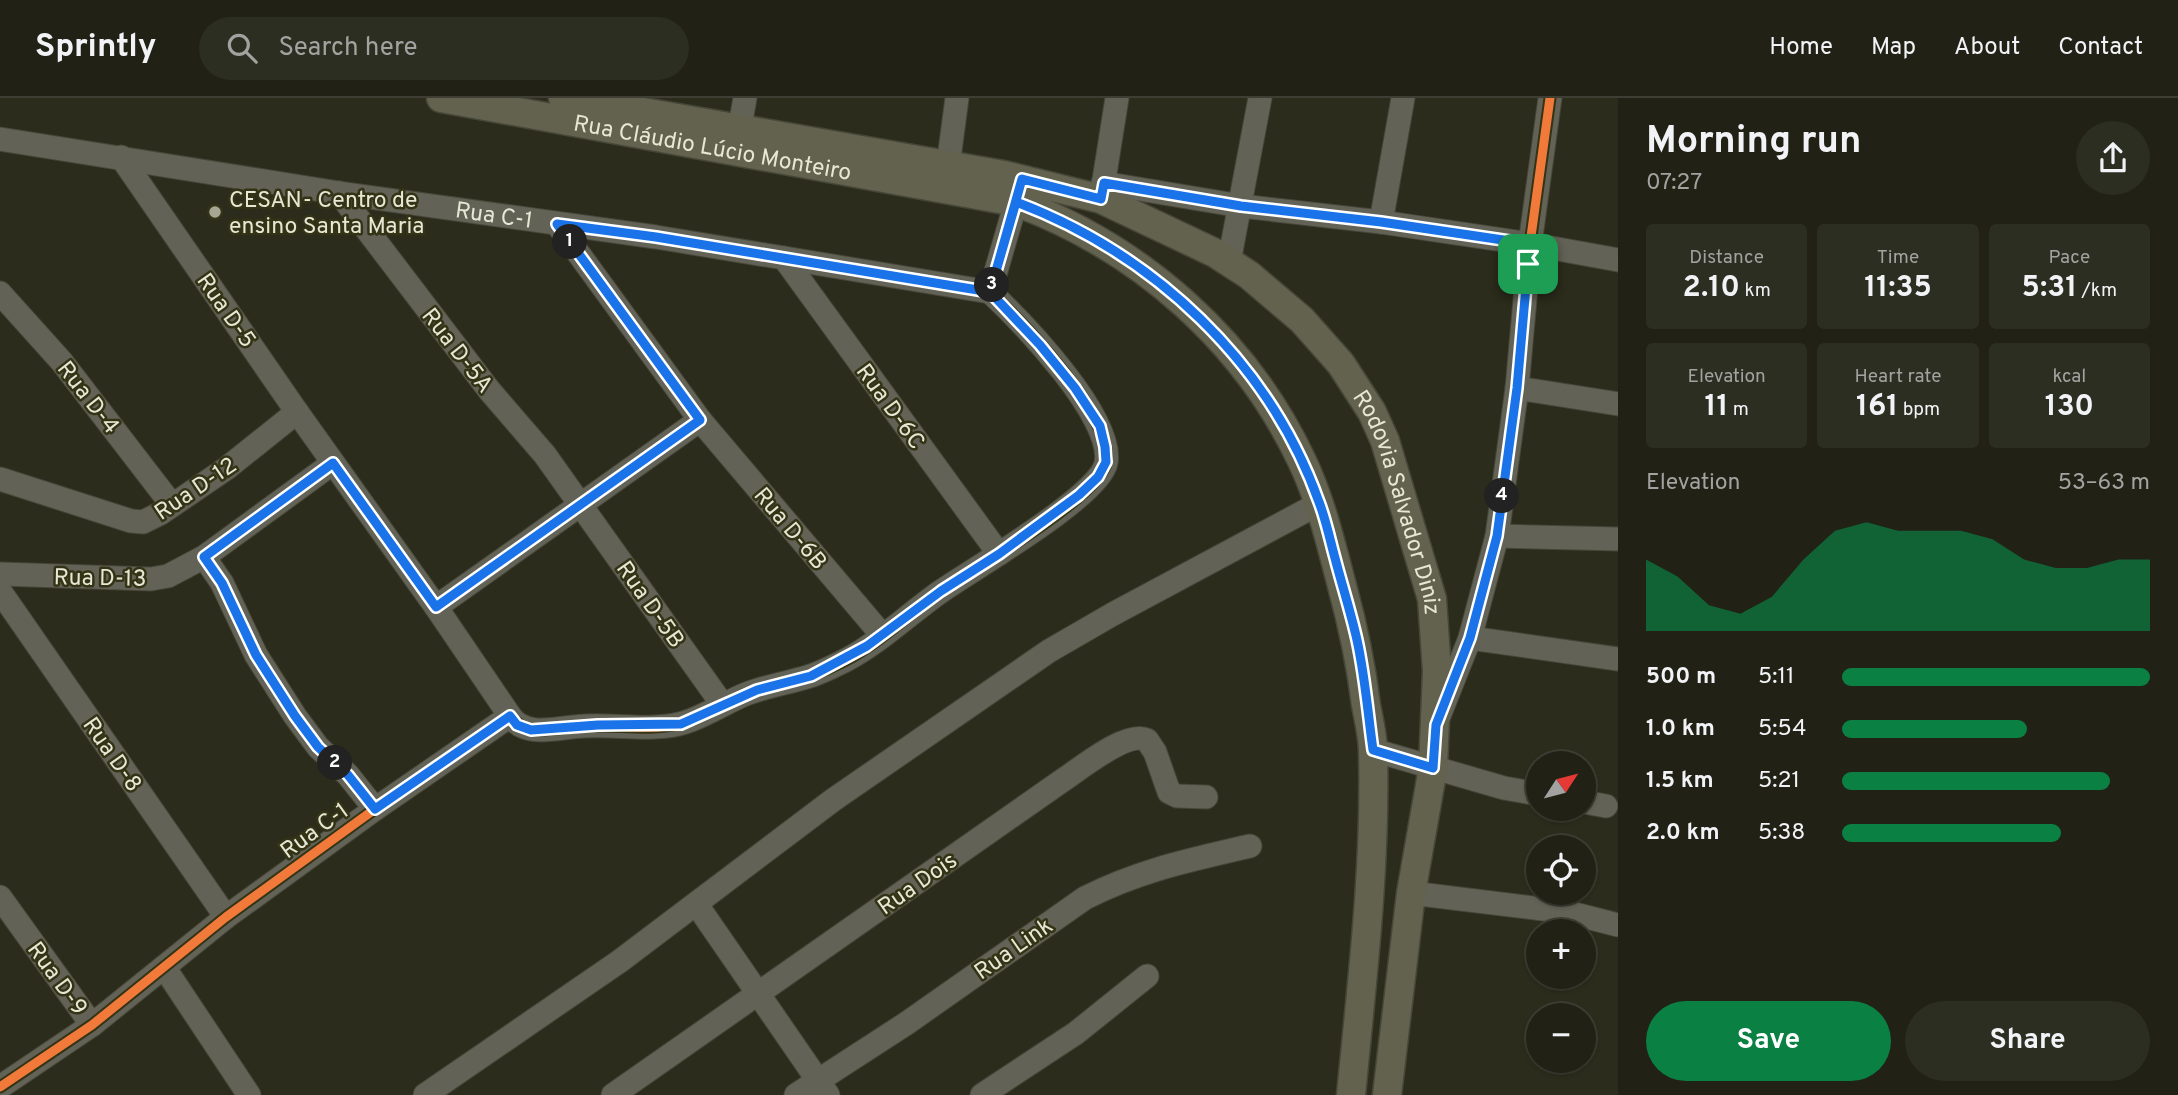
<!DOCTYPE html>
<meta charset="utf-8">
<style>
:root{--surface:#212115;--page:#2d2e22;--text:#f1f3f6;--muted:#a2a3a0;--line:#3e3e34;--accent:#0b8043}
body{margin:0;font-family:Overpass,sans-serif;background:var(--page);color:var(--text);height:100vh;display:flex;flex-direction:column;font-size:26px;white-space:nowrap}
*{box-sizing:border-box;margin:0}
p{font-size:23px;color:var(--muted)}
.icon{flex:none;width:38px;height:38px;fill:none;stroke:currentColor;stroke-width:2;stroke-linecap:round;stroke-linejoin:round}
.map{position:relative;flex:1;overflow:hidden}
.drawer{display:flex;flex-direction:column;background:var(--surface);width:560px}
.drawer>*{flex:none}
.needle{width:46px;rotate:54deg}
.tools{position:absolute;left:1526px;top:653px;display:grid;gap:14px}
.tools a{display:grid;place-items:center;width:70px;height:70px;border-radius:50%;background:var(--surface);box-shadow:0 2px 5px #0004,0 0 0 2px var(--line);font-size:35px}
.pin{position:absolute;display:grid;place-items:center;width:60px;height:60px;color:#fff;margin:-30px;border-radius:14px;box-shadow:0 4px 10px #0006}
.km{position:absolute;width:35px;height:35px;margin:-18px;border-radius:50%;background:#222;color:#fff;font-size:19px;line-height:35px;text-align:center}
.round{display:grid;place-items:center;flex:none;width:74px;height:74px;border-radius:37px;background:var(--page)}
.overview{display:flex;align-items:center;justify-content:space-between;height:119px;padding:0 28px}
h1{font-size:38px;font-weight:700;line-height:52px}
.figures{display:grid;grid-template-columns:repeat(3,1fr);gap:10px;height:119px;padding:7px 28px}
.figures div{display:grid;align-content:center;border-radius:7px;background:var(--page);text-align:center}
.figures b{font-size:30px;font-weight:700}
.figures small{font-size:19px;font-weight:400}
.figures p{font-size:19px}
.chart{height:196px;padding:14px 28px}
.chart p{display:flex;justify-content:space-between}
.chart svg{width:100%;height:126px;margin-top:7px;fill:var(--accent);opacity:.7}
.cta{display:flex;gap:14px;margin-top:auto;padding:14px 28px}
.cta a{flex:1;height:80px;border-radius:42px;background:var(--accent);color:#fff;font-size:28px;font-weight:700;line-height:80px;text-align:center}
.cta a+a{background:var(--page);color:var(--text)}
ul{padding:0 28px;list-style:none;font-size:23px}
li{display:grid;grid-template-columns:112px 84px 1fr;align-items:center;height:52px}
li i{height:18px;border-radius:9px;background:var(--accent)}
header{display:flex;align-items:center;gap:42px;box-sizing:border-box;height:98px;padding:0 35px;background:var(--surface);border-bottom:2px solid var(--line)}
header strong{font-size:33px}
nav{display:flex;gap:38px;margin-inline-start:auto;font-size:24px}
.search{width:490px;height:63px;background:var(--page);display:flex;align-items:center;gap:18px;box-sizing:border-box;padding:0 24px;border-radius:38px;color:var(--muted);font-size:26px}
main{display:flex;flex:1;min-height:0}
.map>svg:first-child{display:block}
</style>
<header>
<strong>Sprintly</strong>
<div class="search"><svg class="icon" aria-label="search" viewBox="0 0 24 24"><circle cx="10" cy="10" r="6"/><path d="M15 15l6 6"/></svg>Search here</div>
<nav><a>Home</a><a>Map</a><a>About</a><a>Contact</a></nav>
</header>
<main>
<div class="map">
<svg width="1618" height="997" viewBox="0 0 1618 997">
<rect width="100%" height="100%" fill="#2c2c1c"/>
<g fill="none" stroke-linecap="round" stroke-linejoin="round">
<g stroke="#464639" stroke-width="25">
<g id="minor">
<path id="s1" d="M0,41L339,95L656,139L990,194L1016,104"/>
<path d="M737,45L745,0"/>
<path d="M121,59L297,314L436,509L510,618"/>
<path d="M948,68L957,0"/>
<path d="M1103,85L1241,108L1381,124L1530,146L1618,162"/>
<path d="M339,95L489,292L545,357L722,606"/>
<path d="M1101,101L1117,0"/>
<path d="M1381,124L1403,0"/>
<path d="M557,126L700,322L882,537"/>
<path d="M784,160L999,456"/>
<path d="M1229,164L1260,0"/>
<path d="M0,195L62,264L172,407"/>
<path d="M1517,290L1618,306"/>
<path d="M0,381L131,423L143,424L161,415L227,370L297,314"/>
<path d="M1497,438L1618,441"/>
<path d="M204,459L222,485L256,557L295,618L318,649L348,677L375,711"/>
<path d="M0,476L151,481L168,478L204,459L333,365"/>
<path d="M0,493L226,819"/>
<path d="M436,509L700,322"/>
<path d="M1470,540L1618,561"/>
<path d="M1439,618L1470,540L1497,438L1517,290L1530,146L1550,0"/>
<path d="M1373,652L1504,690L1538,696"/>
<path d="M1584,704L1606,708"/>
<path d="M1411,795L1567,814L1618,827"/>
<path d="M0,799L92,927"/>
<path d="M697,807L828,997"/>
<path d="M164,869L249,997"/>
<path d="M0,989L92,927L226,819L375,711L510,618C526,641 559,629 584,628C615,626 648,633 679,626C699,622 726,604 746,596C767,588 787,585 807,579C821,575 834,568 846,562C880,544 909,516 940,494C971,472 1100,398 1106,365C1115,320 1022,224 990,194"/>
<path d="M425,997L620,863L833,702L1049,553L1113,516L1320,405"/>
<path d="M613,997L1063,682C1080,671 1127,632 1147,642L1155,654L1169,694L1177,698L1206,699"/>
<path d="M796,997L907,925L1085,800C1140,772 1190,762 1250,748"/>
<path d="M982,997L1076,935L1147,878"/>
</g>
</g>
<g stroke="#464639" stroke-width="31">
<g id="major">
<path id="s2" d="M441,0L1016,104C1140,150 1245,242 1302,363C1321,403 1331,446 1342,488C1353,528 1361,567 1366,607C1369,623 1373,639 1373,654C1376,769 1362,883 1351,997"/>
<path id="s3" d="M563,0L1004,77L1101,101L1215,155L1249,177L1302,222L1341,266L1372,314L1385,343L1432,501L1437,573L1433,670L1411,795L1387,997"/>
</g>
</g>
<use href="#minor" stroke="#626256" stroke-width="23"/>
<use href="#major" stroke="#62624f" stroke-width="28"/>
<g stroke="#333315" stroke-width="13">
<g id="cycleway">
<path d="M1436,627L1470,540L1497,438L1517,290L1530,146L1550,0"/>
<path d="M0,989L92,927L226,819L375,711L510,618C526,641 559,629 584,628C615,626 648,633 679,626C699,622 726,604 746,596C767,588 787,585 807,579C821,575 834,568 846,562C880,544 909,516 940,494C971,472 1100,398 1106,365C1115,320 1022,224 990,194"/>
</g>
</g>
<use href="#cycleway" stroke="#f17a3a" stroke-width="9"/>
</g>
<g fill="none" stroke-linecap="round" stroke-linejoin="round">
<g stroke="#fff" stroke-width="14">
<path id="route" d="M1528,166L1530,146L1381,124L1241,108L1104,85L1101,101L1022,81L990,194L656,139L557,126L700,322L436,509L333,365L204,459L222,485L256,557L295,618L318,649L348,677L375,711L510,618L517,627L531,632L598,627L681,626L757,592L811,578L867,548L941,493L999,456L1079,397L1098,379L1106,364L1105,349L1100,328L1075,290L1040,247L990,194L1016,104C1154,156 1269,264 1319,404C1326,422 1330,442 1335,460C1342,487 1351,515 1357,542C1365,578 1368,616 1373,652L1433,670L1436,627L1470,540L1497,438L1517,290L1528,166"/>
</g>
<use href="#route" stroke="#1a73e8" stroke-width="9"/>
</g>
<circle fill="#a5a694" stroke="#333315" stroke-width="2.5" cx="215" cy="114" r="7"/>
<g text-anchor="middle" stroke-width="5" stroke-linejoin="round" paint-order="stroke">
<g font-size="23" fill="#e6e7d5" stroke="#333315">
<text dy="8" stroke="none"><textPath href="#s2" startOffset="276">Rua Cláudio Lúcio Monteiro</textPath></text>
<text dy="8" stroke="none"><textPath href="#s1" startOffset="500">Rua C-1</textPath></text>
<text transform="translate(227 212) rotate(55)" y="8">Rua D-5</text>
<text transform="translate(458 252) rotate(52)" y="8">Rua D-5A</text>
<text transform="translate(89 299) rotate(52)" y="8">Rua D-4</text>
<text transform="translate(891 308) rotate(54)" y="8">Rua D-6C</text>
<text transform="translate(195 390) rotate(-34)" y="8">Rua D-12</text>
<text dy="8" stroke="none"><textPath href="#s3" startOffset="994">Rodovia Salvador Diniz</textPath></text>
<text transform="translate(791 430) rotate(50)" y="8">Rua D-6B</text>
<text transform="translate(100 479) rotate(1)" y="8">Rua D-13</text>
<text transform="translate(651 506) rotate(55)" y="8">Rua D-5B</text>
<text transform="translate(113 656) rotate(55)" y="8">Rua D-8</text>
<text transform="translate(314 732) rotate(-36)" y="8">Rua C-1</text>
<text transform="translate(917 785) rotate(-35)" y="8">Rua Dois</text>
<text transform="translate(1013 850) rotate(-35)" y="8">Rua Link</text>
<text transform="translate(58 880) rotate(54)" y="8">Rua D-9</text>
</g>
<g font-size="23" fill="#e6e7d5" stroke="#333315" text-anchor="start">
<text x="229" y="109">CESAN- Centro de<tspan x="229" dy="26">ensino Santa Maria</tspan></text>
</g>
</g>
</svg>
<div class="tools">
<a><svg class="needle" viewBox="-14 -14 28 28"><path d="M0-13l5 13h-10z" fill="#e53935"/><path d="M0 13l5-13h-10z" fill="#a2a3a0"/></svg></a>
<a><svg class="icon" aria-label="locate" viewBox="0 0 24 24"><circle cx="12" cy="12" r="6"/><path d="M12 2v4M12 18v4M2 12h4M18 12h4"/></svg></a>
<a>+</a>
<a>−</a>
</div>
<div class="pin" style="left:1528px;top:166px;background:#1e9e55"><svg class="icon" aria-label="arrive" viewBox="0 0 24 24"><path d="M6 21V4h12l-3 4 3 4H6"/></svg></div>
<b class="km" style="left:570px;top:144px">1</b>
<b class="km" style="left:335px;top:665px">2</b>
<b class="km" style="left:992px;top:187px">3</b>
<b class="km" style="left:1502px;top:398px">4</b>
</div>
<section class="drawer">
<div class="overview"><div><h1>Morning run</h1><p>07:27</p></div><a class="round"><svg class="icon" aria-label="share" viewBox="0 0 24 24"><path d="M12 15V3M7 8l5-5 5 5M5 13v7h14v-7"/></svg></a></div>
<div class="figures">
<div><p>Distance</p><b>2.10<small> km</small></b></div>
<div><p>Time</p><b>11:35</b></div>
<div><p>Pace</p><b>5:31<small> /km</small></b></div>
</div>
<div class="figures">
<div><p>Elevation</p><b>11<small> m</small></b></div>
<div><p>Heart rate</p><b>161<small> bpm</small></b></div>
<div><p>kcal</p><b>130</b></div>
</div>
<div class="chart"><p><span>Elevation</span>53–63 m</p>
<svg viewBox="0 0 160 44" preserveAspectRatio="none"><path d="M0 44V19L10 25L20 35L30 38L40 32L50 19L60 9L70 6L80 9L90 9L100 9L110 12L120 19L130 22L140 22L150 19L160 19V44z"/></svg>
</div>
<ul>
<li><b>500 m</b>5:11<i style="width:100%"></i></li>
<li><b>1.0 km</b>5:54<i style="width:60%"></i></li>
<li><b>1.5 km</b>5:21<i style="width:87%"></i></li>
<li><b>2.0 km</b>5:38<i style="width:71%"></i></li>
</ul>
<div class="cta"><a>Save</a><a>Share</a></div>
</section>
</main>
